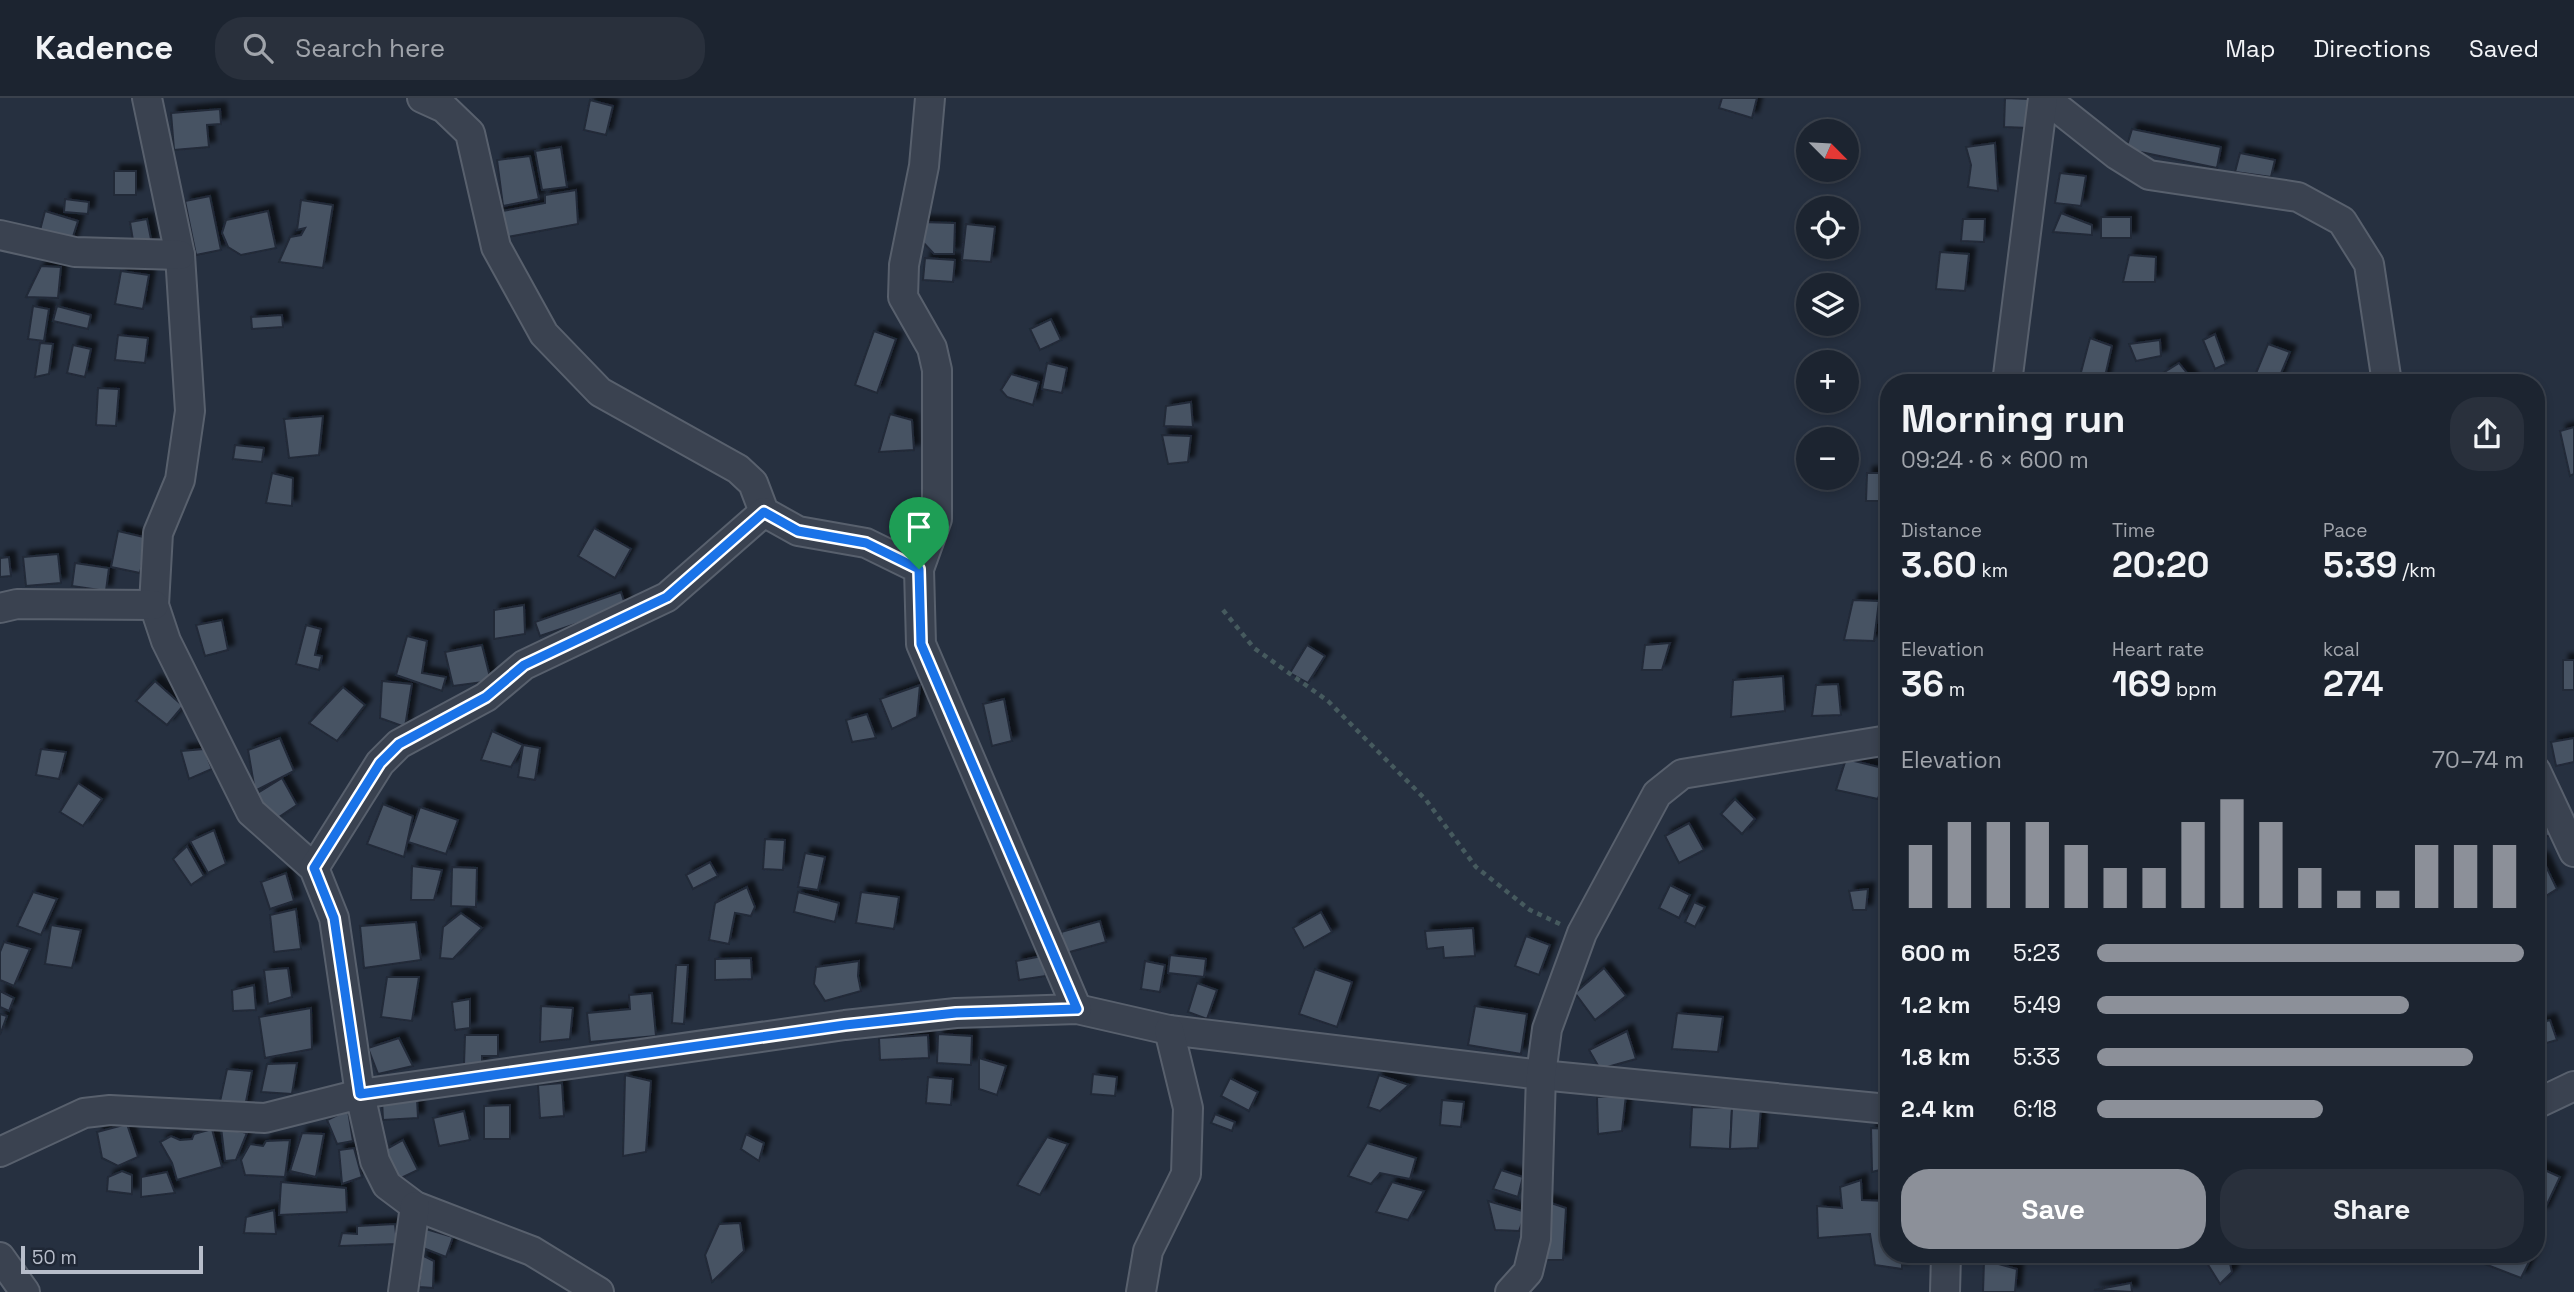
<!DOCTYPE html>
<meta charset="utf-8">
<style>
:root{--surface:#1c2430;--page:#29303c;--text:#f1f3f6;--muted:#a0a4ab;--line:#3a414c;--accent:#8c9099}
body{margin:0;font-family:"Space Grotesk",sans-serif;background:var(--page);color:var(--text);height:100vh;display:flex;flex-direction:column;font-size:26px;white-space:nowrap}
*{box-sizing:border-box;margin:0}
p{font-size:23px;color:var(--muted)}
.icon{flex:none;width:38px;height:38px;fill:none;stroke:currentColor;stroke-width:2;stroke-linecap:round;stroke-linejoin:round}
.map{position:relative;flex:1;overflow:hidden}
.panel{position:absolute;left:1880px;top:276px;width:665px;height:889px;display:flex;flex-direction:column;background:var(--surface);border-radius:28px;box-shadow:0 4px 10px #0003,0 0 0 2px var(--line)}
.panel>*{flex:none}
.needle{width:46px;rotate:114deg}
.tools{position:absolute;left:1796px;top:21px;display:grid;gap:14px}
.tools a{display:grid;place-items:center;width:63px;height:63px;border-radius:50%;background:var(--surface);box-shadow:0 4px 10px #0003,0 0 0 2px var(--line);font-size:35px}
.scale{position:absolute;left:21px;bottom:18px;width:182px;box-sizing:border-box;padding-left:7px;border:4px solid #b7bdca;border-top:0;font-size:19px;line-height:24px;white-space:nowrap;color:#b7bdca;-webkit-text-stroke:5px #1f2735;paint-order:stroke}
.pin{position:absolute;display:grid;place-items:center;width:60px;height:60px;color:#fff;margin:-72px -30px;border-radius:50% 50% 50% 0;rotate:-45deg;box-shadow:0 0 7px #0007}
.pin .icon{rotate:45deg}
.round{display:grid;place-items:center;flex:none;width:74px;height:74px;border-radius:28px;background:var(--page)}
.summary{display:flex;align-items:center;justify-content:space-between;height:119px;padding:0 21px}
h1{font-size:38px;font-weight:600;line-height:52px}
.metrics{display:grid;grid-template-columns:repeat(3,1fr);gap:10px;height:119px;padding:7px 21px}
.metrics div{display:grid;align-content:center}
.metrics b{font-size:35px;font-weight:600}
.metrics small{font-size:19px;font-weight:400}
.metrics p{font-size:19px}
.chart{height:196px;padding:14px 21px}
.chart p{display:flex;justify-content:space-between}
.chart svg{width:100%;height:126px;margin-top:7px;stroke:var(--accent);stroke-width:6}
.cta{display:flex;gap:14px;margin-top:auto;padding:14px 21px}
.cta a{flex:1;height:80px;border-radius:28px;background:var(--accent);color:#fff;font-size:28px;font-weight:600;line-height:80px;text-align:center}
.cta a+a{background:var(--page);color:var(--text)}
ul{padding:0 21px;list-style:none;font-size:23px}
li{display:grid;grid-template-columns:112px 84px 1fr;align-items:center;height:52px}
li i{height:18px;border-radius:9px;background:var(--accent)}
header{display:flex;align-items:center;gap:42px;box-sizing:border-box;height:98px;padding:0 35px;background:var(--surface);border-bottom:2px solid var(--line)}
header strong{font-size:33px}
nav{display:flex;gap:38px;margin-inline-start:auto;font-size:24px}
.search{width:490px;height:63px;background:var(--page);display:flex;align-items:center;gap:18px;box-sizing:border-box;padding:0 24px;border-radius:28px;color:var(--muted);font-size:26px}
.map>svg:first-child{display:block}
</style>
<header>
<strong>Kadence</strong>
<div class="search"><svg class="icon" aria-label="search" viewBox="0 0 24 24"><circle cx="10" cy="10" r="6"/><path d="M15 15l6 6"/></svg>Search here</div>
<nav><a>Map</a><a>Directions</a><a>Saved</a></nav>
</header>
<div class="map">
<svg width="2574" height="1194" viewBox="0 0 2574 1194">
<defs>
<filter id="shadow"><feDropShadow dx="6" dy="-6" stdDeviation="2" flood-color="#0009"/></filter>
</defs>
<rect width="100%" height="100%" fill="#263040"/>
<g fill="#475264" stroke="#212937" stroke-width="2" filter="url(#shadow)">
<path d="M1722,0H1757L1752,20L1719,10Z"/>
<path d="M2005,0L2029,1V30L2004,29Z"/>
<path d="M590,2L613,8L606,37L584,32Z"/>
<path d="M220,11L221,26L207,27L209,49L174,52L171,15Z"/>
<path d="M2132,31L2221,49L2217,70L2126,51Z"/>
<path d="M1995,45L1998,93L1968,89L1971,67L1966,49Z"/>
<path d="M561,49L567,89L542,92L535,53Z"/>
<path d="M2240,55L2275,62L2271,79L2235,74Z"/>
<path d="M530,58L539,101L503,108L497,62Z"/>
<rect x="114" y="73" width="22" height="24"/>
<path d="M2060,75L2086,78L2081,108L2055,105Z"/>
<path d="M576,92L578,126L502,140L497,114L545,105V97Z"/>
<path d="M210,98L221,152L196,157L185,103Z"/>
<path d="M65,101L89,104L88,116L64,114Z"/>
<path d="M301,102L333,107L323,170L279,164L290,139L301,137L305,130L297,132Z"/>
<path d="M45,113L78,123L71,145L39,136Z"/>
<path d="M268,113L276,150L241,157L228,149L222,135L226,122Z"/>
<path d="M2061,115L2092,127V137L2053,134Z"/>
<rect x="2101" y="119" width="30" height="21"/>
<path d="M147,121L152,146L134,149L130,124Z"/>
<path d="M1963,121H1985L1984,144L1961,143Z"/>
<path d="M921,124L955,125L954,156H934L920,141Z"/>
<path d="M966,126L995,129L991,164L962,162Z"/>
<path d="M1940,154L1969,156L1965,193L1936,191Z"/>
<path d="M2129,157L2156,159L2155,184H2123Z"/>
<path d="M925,160L955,162L953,184L923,182Z"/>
<path d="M41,168L61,169L58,200L26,199Z"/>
<path d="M121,173L149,177L143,211L115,206Z"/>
<path d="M33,208L49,211L44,243L28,241Z"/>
<path d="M57,208L91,217L88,231L53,223Z"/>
<path d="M282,217L283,229L252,231L251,219Z"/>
<path d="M1051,221L1061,242L1040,252L1030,231Z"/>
<path d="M874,233L896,241L877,295L855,287Z"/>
<path d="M2215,236L2226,266L2215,271L2203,242Z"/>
<path d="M118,237L148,240L145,265L115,262Z"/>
<path d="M2090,240L2112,248L2104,283L2080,278Z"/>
<path d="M2160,242L2161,258L2136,263L2129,246Z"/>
<path d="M40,245L53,246L49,276L35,279Z"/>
<path d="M2268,246L2290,254L2277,285H2252Z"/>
<path d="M73,247L91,251L85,279L67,275Z"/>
<path d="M1047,265L1067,270L1062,295L1042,291Z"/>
<path d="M2179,265L2195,285H2171L2163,275Z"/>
<path d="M1011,276L1039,284L1033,307L1007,299L1001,292Z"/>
<path d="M98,290L119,291L116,328L96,327Z"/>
<path d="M1191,304L1193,329L1164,328L1166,308Z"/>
<path d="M890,316L912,322L914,352L879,354Z"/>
<path d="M323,318L319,357L289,360L284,321Z"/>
<path d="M2574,329V376L2570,378L2560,333Z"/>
<path d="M1162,337L1191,338L1188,364L1168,366Z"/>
<path d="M235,347L264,350L262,364L233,361Z"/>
<path d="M272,375L293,380L292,408L266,405Z"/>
<path d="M1867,375H1888V403H1866Z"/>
<path d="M594,430L631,451L615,480L578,458Z"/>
<path d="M118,433L148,440L140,475L111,469Z"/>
<path d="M58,456L61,485L26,488L23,459Z"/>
<path d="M9,459L11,478L0,479V460Z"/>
<path d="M75,465L109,470L106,493L72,488Z"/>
<path d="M621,494L626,509L540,538L535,524Z"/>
<path d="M1853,502L1879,503L1874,543L1844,542Z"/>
<path d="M524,507L525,536L494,541V512Z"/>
<path d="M222,522L228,552L205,558L196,527Z"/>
<path d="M306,527L321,531L315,557L322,558L319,572L296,566Z"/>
<path d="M407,538L427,543L422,575L446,579L442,593L396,577Z"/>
<path d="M1670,545L1662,572H1642L1645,547Z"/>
<path d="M482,547L491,583L453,588L445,554Z"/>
<path d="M1307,547L1325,558L1308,585L1290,575Z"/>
<rect x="2563" y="562" width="11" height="30"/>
<path d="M1783,578L1785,613L1731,619L1733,582Z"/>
<path d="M155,583L183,608L167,627L136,603Z"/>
<path d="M382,583L412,586L405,629L380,620Z"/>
<path d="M1838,586L1841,617L1812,618L1816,587Z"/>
<path d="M920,587L917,619L892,631L880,601Z"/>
<path d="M343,589L365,607L337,643L309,625Z"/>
<path d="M1004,601L1012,643L992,648L983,606Z"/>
<path d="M867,616L876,640L852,644L846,622Z"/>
<path d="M492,633L523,647L511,669L481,662Z"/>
<path d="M280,640L294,673L255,693L248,652Z"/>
<path d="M2574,640V664L2556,668L2551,644Z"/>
<path d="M523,647L540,650L535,682L518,679Z"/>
<path d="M41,651L66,654L59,681L36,677Z"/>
<path d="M204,651L212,671L189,681L181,653Z"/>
<path d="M1846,661L1887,671L1878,701L1836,692Z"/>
<path d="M282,680L297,707L273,723L256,696Z"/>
<path d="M78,685L102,701L83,728L60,714Z"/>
<path d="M1735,701L1755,721L1742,736L1721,716Z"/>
<path d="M383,706L413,718L404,759L367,746Z"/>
<path d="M2536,707L2550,737L2536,743Z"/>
<path d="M420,709L458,722L446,756L408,744Z"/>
<path d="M1689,725L1704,752L1679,765L1665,738Z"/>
<path d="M214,732L226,766L208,775L190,743Z"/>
<path d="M765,741L785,742L783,772L763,771Z"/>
<path d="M187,748L204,778L191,787L173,761Z"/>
<path d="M805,755L825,759L818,792L798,789Z"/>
<path d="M2542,760L2557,791L2536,804V762Z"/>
<path d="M710,764L718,778L693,791L686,777Z"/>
<path d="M412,768L442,772L434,802H411Z"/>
<path d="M452,769L477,770L476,809L451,808Z"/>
<path d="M286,775L294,803L270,811L261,784Z"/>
<path d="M1670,787L1690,797L1679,820L1659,810Z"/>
<path d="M747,789L755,809L751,818L735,815L729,846L709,842L715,805Z"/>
<path d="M1868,791L1866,812H1853L1849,793Z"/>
<path d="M33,794L57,801L41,837L17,828Z"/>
<path d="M798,794L839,805L835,824L794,814Z"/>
<path d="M861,794L899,799L894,831L856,825Z"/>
<path d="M1694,804L1705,809L1695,829L1685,824Z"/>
<path d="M296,811L301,851L274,854L270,817Z"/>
<path d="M1321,814L1332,834L1304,850L1293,830Z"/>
<path d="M461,815L482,830L453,861L440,860L443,829Z"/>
<path d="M1100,823L1106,844L1066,855L1061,834Z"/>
<path d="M416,824L421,862L364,870L360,828Z"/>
<path d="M51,827L81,832L72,870L45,866Z"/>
<path d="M1473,830L1475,858L1444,860L1443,849L1427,851L1425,833Z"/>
<path d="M1526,838L1550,847L1539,877L1515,868Z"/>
<path d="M4,844L30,851L14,888L0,882V854Z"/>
<path d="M1170,857L1206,861L1204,879L1168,875Z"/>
<path d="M1042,858L1046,878L1019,882L1016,863Z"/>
<path d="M751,860L752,881L715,882V861Z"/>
<path d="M859,863L858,878L861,893L825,903L814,886L816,869Z"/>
<path d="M1145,863L1165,867L1160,894L1141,891Z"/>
<path d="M676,867H688L684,926L672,925Z"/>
<path d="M288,870L292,899L268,906L264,872Z"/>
<path d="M1604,870L1626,898L1595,922L1575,895Z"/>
<path d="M1315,871L1352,884L1337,929L1299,916Z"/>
<path d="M387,879H419L412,923L381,919Z"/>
<path d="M1197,885L1217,892L1207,921L1188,914Z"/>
<path d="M254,887L256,912L233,913L232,892Z"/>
<path d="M0,893L14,900L9,913L0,909Z"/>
<path d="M652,895L656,938L590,944L587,915L630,911L629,897Z"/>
<path d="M470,901V930L455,932L452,904Z"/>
<path d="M541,908L573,910L570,941L540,944Z"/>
<path d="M1475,908L1527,916L1521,956L1468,947Z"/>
<path d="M311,910L312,951L265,960L259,919Z"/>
<path d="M1677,915L1723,919L1718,954L1672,951Z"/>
<path d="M0,916L7,918L0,937Z"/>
<path d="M2550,922L2557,942L2536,948V926Z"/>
<path d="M1627,933L1636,961L1600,971L1589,952Z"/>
<path d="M938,936L972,938L971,967L937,965Z"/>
<path d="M465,937H498V958H482V966H464Z"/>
<path d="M928,937L929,960L880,962L879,940Z"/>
<path d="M399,940L413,968L378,976L368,950Z"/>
<path d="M979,960L1006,968L997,997L979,991Z"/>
<path d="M297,965L292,996L261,994L267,966Z"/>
<path d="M227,971L252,973L245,1009L218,1013Z"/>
<path d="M1093,976L1117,979L1115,998L1091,996Z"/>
<path d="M625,977L651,983L646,1054L623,1058Z"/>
<path d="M1379,977L1409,987L1380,1013L1368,1009Z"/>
<path d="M928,979L953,981L951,1007L926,1005Z"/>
<path d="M1230,980L1258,994L1249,1013L1221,998Z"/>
<path d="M562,985L564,1018L540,1020L538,987Z"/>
<path d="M1626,997L1622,1033L1598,1036L1597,999Z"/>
<path d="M417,1000L418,1020L383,1022L382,1002Z"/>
<path d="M1442,1002L1464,1004L1461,1029L1440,1027Z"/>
<path d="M510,1007V1041H484V1008Z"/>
<path d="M1692,1009L1732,1010L1730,1051L1690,1049Z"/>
<path d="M1761,1009L1758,1050L1730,1051L1732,1010Z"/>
<path d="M348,1012L353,1043L337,1046L327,1022Z"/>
<path d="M464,1013L470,1042L439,1048L433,1020Z"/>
<path d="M1215,1016L1235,1024L1232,1033L1211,1025Z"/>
<path d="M127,1026L138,1059L118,1068L102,1060L97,1034Z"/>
<path d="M221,1029L247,1035L236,1062L225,1063Z"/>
<path d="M1871,1030L1888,1031V1070L1872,1074Z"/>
<path d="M212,1031L222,1069L177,1082L172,1065L160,1044L171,1038L180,1042L192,1041L194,1036Z"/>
<path d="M302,1035L324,1036L316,1079L290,1073Z"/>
<path d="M746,1036L764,1045L759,1063L741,1051Z"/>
<path d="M1047,1039L1068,1046L1040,1097L1017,1087Z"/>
<path d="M290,1042L285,1079L245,1077L241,1062L250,1046L263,1048L266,1043Z"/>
<path d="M403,1042L418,1072L399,1081L385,1052Z"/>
<path d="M1367,1045L1416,1060L1410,1081L1380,1075L1371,1086L1348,1078Z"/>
<path d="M354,1050L362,1079L342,1086L339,1052Z"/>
<path d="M2536,1068L2560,1079L2543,1115L2536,1112Z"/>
<path d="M1501,1072L1523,1079L1518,1099L1493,1091Z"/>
<path d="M122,1073L132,1077V1096L107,1093L108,1079Z"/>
<path d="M167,1074L175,1095L141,1099V1079Z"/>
<path d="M1861,1082L1862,1102L1888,1103V1157H1902V1171L1875,1167L1870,1136L1818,1140L1817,1108L1842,1110L1840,1089Z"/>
<path d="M281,1084L346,1090L347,1114L279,1117Z"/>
<path d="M1392,1084L1424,1093L1408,1122L1376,1114Z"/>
<path d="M1488,1103L1526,1114L1519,1133L1495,1132Z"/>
<path d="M1545,1103L1566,1110L1563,1162H1537Z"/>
<path d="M274,1112L276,1136L244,1135L246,1119Z"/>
<path d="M740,1125L744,1153L712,1184L705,1157L719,1126Z"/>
<path d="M395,1126L397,1146L339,1148L342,1135L357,1136V1128Z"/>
<path d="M426,1131L453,1139L446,1159L423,1150Z"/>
<path d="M422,1157L434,1163L433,1190L419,1189Z"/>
<path d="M2037,1157H2058L2056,1164Z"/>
<path d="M2202,1157H2228L2232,1174L2220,1186Z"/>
<path d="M2486,1157H2529L2532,1158L2521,1180L2482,1165Z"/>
<path d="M1984,1162L2017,1171L2015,1194H1983Z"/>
<path d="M2131,1185L2132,1194L2094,1192Z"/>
</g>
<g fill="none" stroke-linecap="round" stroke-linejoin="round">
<g stroke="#58606d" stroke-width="32">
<g id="street">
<path d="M147,0L180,157L190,313L180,382L158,435L154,507L166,543L251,714L314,770L334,820L360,996L845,927L956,915L1077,911L1169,932L1541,977L1888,1011"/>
<path d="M422,0L444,10L470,35L496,149L544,236L600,294L738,371L753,385L764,414L798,433L866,445L919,471L921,546L1077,911"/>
<path d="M2045,0L2117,57L2149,77L2298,99L2342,123L2369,166L2387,285"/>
<path d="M0,137L75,154L180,157"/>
<path d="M2007,285L2043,0"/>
<path d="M919,471L937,421V272L932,250L903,199L904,167L924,68L930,0"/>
<path d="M0,510L17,506L154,507"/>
<path d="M2536,673L2574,754"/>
<path d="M314,770L380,665L399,646L486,599L524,567L667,499L764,414"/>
<path d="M2536,1006L2574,988"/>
<path d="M0,1054L84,1015L110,1012L265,1020L360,996L375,1063L387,1087L415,1108L532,1153L599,1194"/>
<path d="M0,1159L25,1194"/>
<path d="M403,1194L415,1108"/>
<path d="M1141,1194L1148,1153L1186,1076L1188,1010L1169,932"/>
<path d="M1510,1194L1528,1174L1536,1141L1541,977L1547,931L1582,835L1657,696L1682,676L1888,642"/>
<path d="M1945,1194L1946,1157"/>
</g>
</g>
<path stroke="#465a5e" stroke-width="4.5" stroke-dasharray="5 5" stroke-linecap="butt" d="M1223,512L1254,550L1328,603L1426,702L1476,769L1530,812L1560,826"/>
<use href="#street" stroke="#3a4250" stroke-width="28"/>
</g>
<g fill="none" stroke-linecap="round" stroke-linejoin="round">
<g stroke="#fff" stroke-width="14">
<path id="route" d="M764,414L798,433L866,445L919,471L921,546L1077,911L956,915L845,927L360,996L334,820L314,770L380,665L399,646L486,599L524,567L667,499Z"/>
</g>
<use href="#route" stroke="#1a73e8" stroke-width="9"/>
</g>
</svg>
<div class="tools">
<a><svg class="needle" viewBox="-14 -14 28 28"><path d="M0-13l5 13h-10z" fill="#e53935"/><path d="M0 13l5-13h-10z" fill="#a0a4ab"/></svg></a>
<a><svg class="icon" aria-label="locate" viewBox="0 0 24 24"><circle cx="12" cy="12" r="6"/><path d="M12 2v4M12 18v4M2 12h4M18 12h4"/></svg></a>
<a><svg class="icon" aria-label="layers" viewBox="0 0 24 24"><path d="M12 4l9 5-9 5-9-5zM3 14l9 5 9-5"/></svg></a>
<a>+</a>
<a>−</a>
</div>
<div class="scale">50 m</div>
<div class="pin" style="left:919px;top:471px;background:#1e9e55"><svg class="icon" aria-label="arrive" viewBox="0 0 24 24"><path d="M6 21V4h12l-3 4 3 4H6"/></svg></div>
<section class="panel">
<div class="summary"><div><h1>Morning run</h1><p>09:24 · 6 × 600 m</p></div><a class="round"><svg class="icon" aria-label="share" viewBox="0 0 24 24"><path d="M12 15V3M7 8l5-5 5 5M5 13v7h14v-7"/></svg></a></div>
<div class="metrics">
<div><p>Distance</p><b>3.60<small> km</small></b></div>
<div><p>Time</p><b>20:20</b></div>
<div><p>Pace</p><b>5:39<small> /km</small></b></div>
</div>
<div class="metrics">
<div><p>Elevation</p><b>36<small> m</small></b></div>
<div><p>Heart rate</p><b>169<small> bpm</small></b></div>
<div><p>kcal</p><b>274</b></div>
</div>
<div class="chart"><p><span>Elevation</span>70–74 m</p>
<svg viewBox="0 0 160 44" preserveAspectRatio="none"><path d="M5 44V22M15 44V14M25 44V14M35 44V14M45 44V22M55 44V30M65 44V30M75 44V14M85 44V6M95 44V14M105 44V30M115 44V38M125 44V38M135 44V22M145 44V22M155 44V22"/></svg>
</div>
<ul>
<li><b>600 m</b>5:23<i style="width:100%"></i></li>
<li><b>1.2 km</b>5:49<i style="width:73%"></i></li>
<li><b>1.8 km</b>5:33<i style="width:88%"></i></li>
<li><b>2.4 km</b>6:18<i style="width:53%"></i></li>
</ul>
<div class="cta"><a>Save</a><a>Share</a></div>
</section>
</div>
